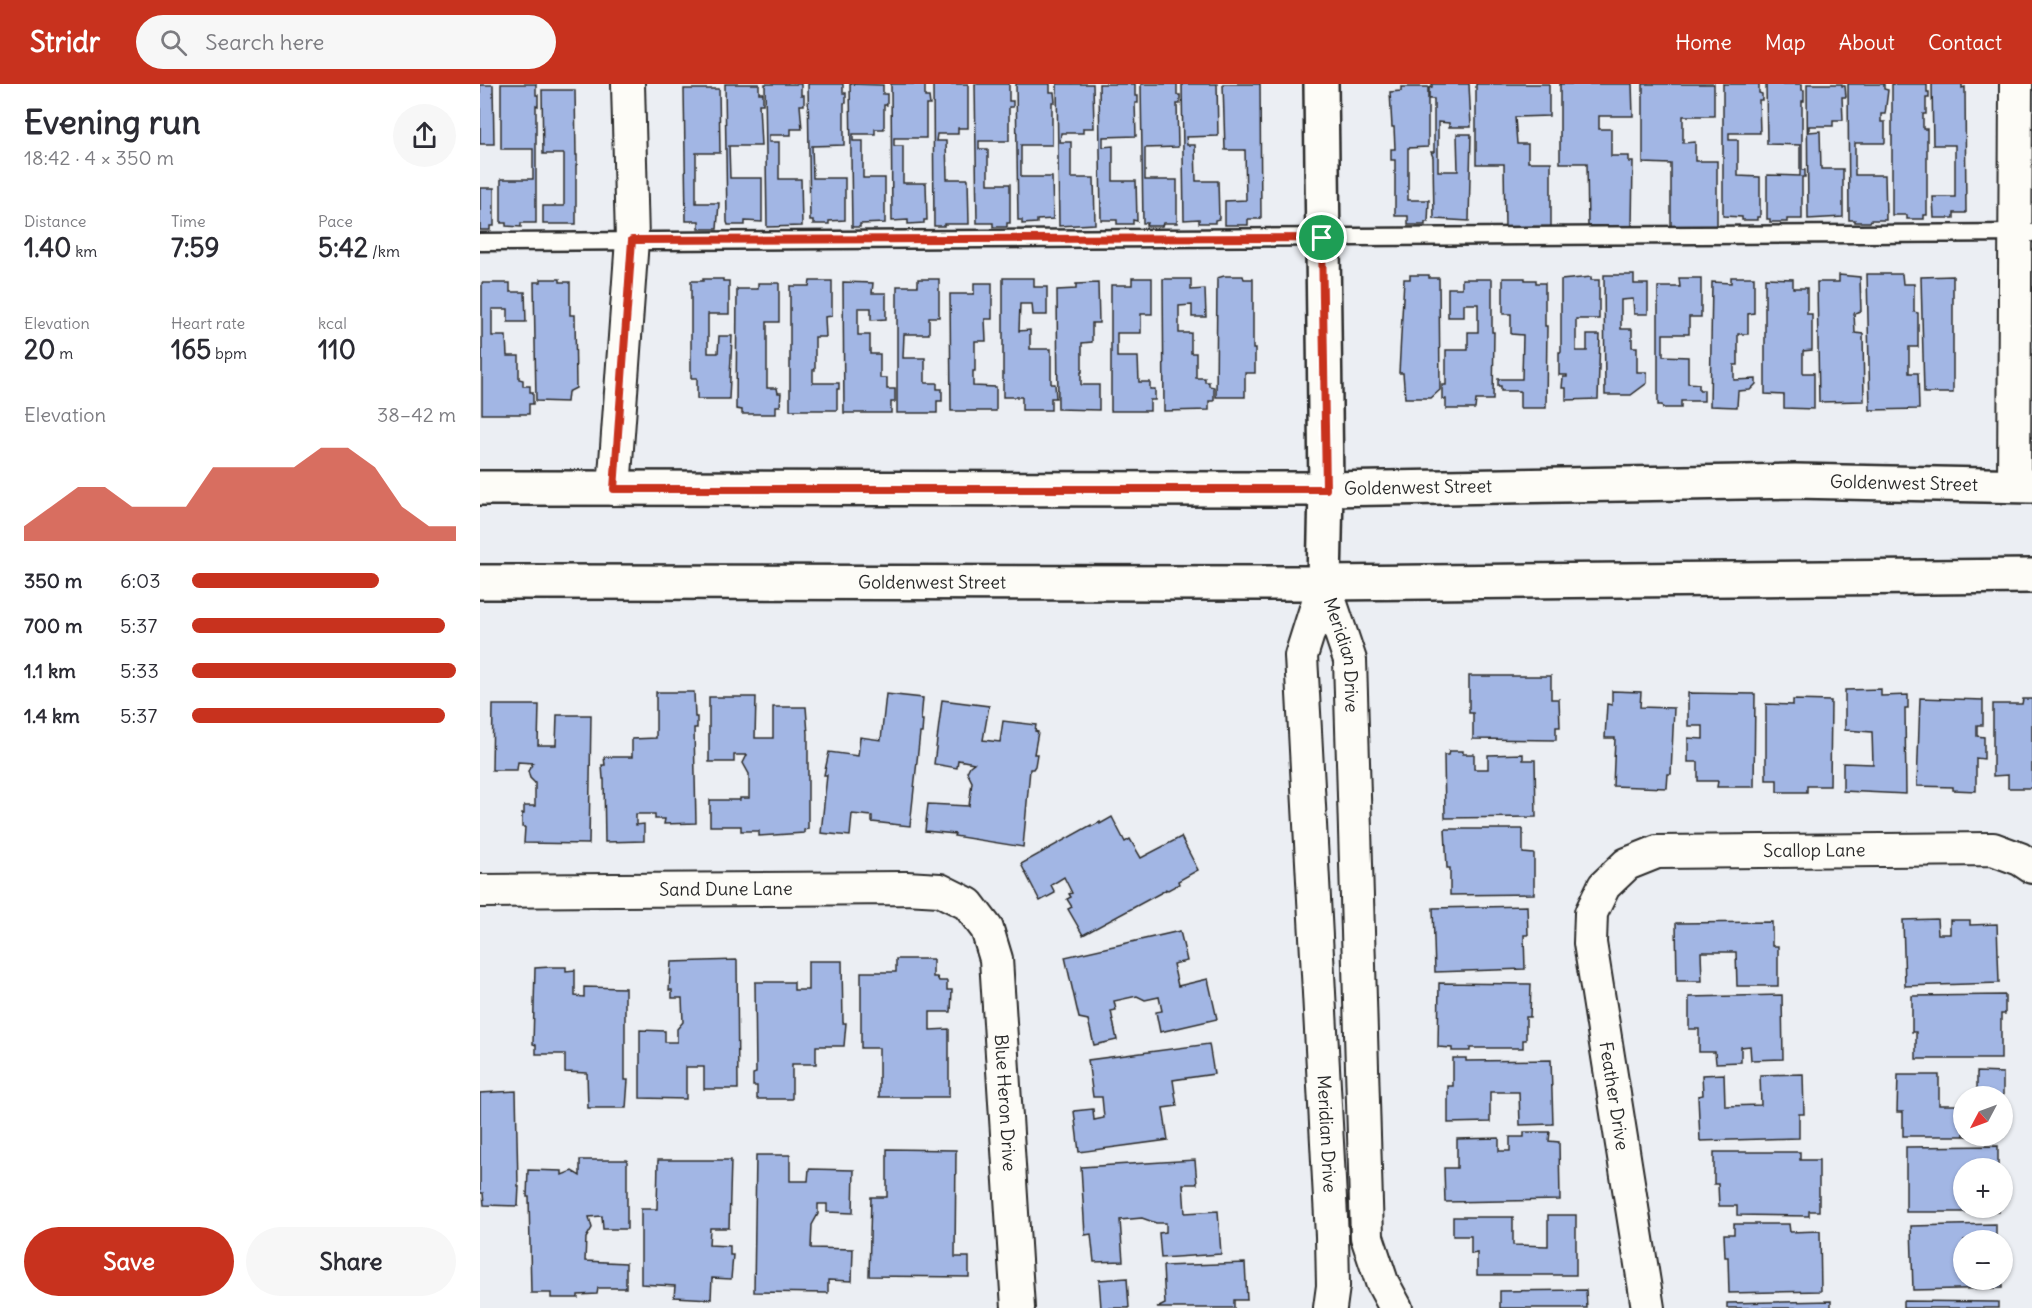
<!DOCTYPE html>
<meta charset="utf-8">
<style>
:root{--surface:#fff;--page:#f7f7f7;--text:#2b2b33;--muted:#7c7c81;--accent:#c8321e}
body{margin:0;font-family:Delius,sans-serif;background:var(--page);color:var(--text);height:100vh;display:flex;flex-direction:column;font-size:22px;white-space:nowrap}
*{box-sizing:border-box;margin:0}
p{font-size:20px;color:var(--muted)}
.icon{flex:none;width:33px;height:33px;fill:none;stroke:currentColor;stroke-width:2;stroke-linecap:round;stroke-linejoin:round}
.map{position:relative;flex:1;overflow:hidden}
.details{display:flex;flex-direction:column;background:var(--surface);width:480px}
.details>*{flex:none}
.needle{width:39px;rotate:229deg}
.fabs{position:absolute;left:1473px;top:1002px;display:grid;gap:12px}
.fabs a{display:grid;place-items:center;width:60px;height:60px;border-radius:50%;background:var(--surface);box-shadow:0 2px 4px #0004;font-size:30px}
.pin{position:absolute;display:grid;place-items:center;width:51px;height:51px;color:#fff;margin:-26px;border:3px solid #fff;border-radius:50%;box-shadow:0 2px 6px #0007}
.round{display:grid;place-items:center;flex:none;width:63px;height:63px;border-radius:32px;background:var(--page)}
.summary{display:flex;align-items:center;justify-content:space-between;height:102px;padding:0 24px}
h1{font-size:33px;font-weight:700;line-height:45px}
.stats{display:grid;grid-template-columns:repeat(3,1fr);gap:9px;height:102px;padding:6px 24px}
.stats div{display:grid;align-content:center}
.stats b{font-size:26px;font-weight:700}
.stats small{font-size:16px;font-weight:400}
.stats p{font-size:16px}
.chart{height:168px;padding:12px 24px}
.chart p{display:flex;justify-content:space-between}
.chart svg{width:100%;height:108px;margin-top:6px;fill:var(--accent);opacity:.7}
.cta{display:flex;gap:12px;margin-top:auto;padding:12px 24px}
.cta a{flex:1;height:69px;border-radius:36px;background:var(--accent);color:#fff;font-size:24px;font-weight:700;line-height:69px;text-align:center}
.cta a+a{background:var(--page);color:var(--text)}
ul{padding:0 24px;list-style:none;font-size:20px}
li{display:grid;grid-template-columns:96px 72px 1fr;align-items:center;height:45px}
li i{height:15px;border-radius:8px;background:var(--accent)}
header{display:flex;align-items:center;gap:36px;box-sizing:border-box;height:84px;padding:0 30px;background:var(--accent);color:#fff}
header strong{font-size:28px}
nav{display:flex;gap:33px;margin-inline-start:auto;font-size:21px}
.search{width:420px;height:54px;background:var(--page);display:flex;align-items:center;gap:15px;box-sizing:border-box;padding:0 21px;border-radius:33px;color:var(--muted);font-size:22px}
main{display:flex;flex:1;min-height:0}
.map>svg:first-child{display:block}
</style>
<header>
<strong>Stridr</strong>
<div class="search"><svg class="icon" aria-label="search" viewBox="0 0 24 24"><circle cx="10" cy="10" r="6"/><path d="M15 15l6 6"/></svg>Search here</div>
<nav><a>Home</a><a>Map</a><a>About</a><a>Contact</a></nav>
</header>
<main>
<section class="details">
<div class="summary"><div><h1>Evening run</h1><p>18:42 · 4 × 350 m</p></div><a class="round"><svg class="icon" aria-label="share" viewBox="0 0 24 24"><path d="M12 15V3M7 8l5-5 5 5M5 13v7h14v-7"/></svg></a></div>
<div class="stats">
<div><p>Distance</p><b>1.40<small> km</small></b></div>
<div><p>Time</p><b>7:59</b></div>
<div><p>Pace</p><b>5:42<small> /km</small></b></div>
</div>
<div class="stats">
<div><p>Elevation</p><b>20<small> m</small></b></div>
<div><p>Heart rate</p><b>165<small> bpm</small></b></div>
<div><p>kcal</p><b>110</b></div>
</div>
<div class="chart"><p><span>Elevation</span>38–42 m</p>
<svg viewBox="0 0 160 44" preserveAspectRatio="none"><path d="M0 44V38L10 30L20 22L30 22L40 30L50 30L60 30L70 14L80 14L90 14L100 14L110 6L120 6L130 14L140 30L150 38L160 38V44z"/></svg>
</div>
<ul>
<li><b>350 m</b>6:03<i style="width:71%"></i></li>
<li><b>700 m</b>5:37<i style="width:96%"></i></li>
<li><b>1.1 km</b>5:33<i style="width:100%"></i></li>
<li><b>1.4 km</b>5:37<i style="width:96%"></i></li>
</ul>
<div class="cta"><a>Save</a><a>Share</a></div>
</section>
<div class="map">
<svg width="1552" height="1224" viewBox="0 0 1552 1224">
<rect width="100%" height="100%" fill="#ebeef3"/>
<filter id="ink" filterUnits="userSpaceOnUse"><feTurbulence type="fractalNoise" baseFrequency=".0167" numOctaves="2"/><feDisplacementMap in="SourceGraphic" scale="12" xChannelSelector="R" yChannelSelector="G"/><feConvolveMatrix kernelMatrix="1 2 1 2 8 2 1 2 1" color-interpolation-filters="sRGB"/></filter>
<g filter="url(#ink)">
<g fill="#a2b6e4" stroke="#2b2b2b" stroke-width="1.5">
<path d="M21,0H56V11H58V22L56,21V139H41V143L26,142V139H21V95H53V65H21Z"/>
<path d="M245,0H279V9H283V20H279L281,62H249L250,94H282V138L265,137V141H248L247,138Z"/>
<path d="M285,0H321V11H324V21H320L322,45H311V51H289V58H299V95H321L322,142L287,143Z"/>
<path d="M328,0H363V9H366V19H364V61L332,62L333,94H365V136L349,137V140H333V137H330Z"/>
<path d="M370,0L403,1V10H407V21H404V45H395V50H373V57H383V94H405V139L380,140V143H372Z"/>
<path d="M411,0H445V13H449L450,21H446V54H414V62H423V99H446L447,136H444V139L428,140V136L412,137Z"/>
<path d="M453,0H488V44H478V50H457L456,57H466L467,95H488L489,140H464V142H454Z"/>
<path d="M495,0H529V17H533V23H529V57H499V65H508V100H530V139H527V143H513V139H497Z"/>
<path d="M536,0H570V8H574L575,18H572V61H541V93H572L573,135L557,136V139L542,140V136H538Z"/>
<path d="M577,0H613L614,44H603V49H581L580,58H591V94H614L615,140L579,142Z"/>
<path d="M619,0H655V12H658V19H655L656,52L623,53V63L633,62V97H656L657,137L653,136V140H637V136H621Z"/>
<path d="M661,0H697V11H700V20H697L698,63L665,64V96H697V139H683L682,142H666L667,139H663Z"/>
<path d="M702,0H737L738,52L706,53L707,61H715L716,97H738L739,135L735,136V139H719V135L704,136Z"/>
<path d="M743,0H780L781,135H768V141H745V117L766,116L765,66H745Z"/>
<path d="M952,0H989L991,43H969V39L958,38V87H978L977,50H991L989,137L954,135L953,73L951,68H954V15H949V4L952,3Z"/>
<path d="M996,0H1069V32L1035,33L1037,60H1048V78H1071V143H1025L1024,80H996Z"/>
<path d="M1080,0H1152L1153,32H1119V45H1131V72H1149V78H1153L1152,142H1108L1107,79H1080Z"/>
<path d="M1163,0H1234V32H1203V59L1215,58V77H1237V143H1191V80L1163,79Z"/>
<path d="M1243,0H1279V9L1282,10V16H1279L1280,49H1249V56H1258V92L1280,93V133H1277V136H1262V133L1243,132Z"/>
<path d="M1286,0H1322V6H1324V17H1322V86H1325V93H1322V135H1307V138H1290V135H1287V91L1320,92V61L1287,60Z"/>
<path d="M1327,0H1362V2H1365L1366,13H1362L1363,36H1353V42H1329V48L1340,47L1341,85H1363V133L1328,135Z"/>
<path d="M1368,0H1404V5L1408,6L1405,30H1401V38H1405V59H1375V91H1405L1406,136H1391L1390,138H1375V136H1369Z"/>
<path d="M1412,0H1447V8H1449V14H1446V30H1443V45H1447V131H1444V135H1427V131H1412Z"/>
<path d="M1452,0H1482V4L1485,3L1486,129H1474V134H1454L1453,113H1475V61H1453Z"/>
<path d="M0,1H13L14,60H0Z"/>
<path d="M921,3H948V63L928,64V116H949L948,138H945V141H928V132H915V76H911V65H915L914,43H912L910,8L921,7Z"/>
<path d="M204,5H239L240,69H216V119H239L237,145H219V137H206Z"/>
<path d="M62,6H95L96,71H97V81H96V140H63V122H84V70H63Z"/>
<path d="M0,104H14V142H10V146H0Z"/>
<path d="M1387,190H1422L1423,200H1434V228L1438,229V263H1429V289H1438L1439,325L1390,326Z"/>
<path d="M930,191H949V194H959L960,306L951,314H925L923,289H919L924,195H930Z"/>
<path d="M1124,191H1154V200H1168V230H1154L1153,215L1141,216V245H1152V263H1157V288H1167V299L1151,311H1125Z"/>
<path d="M1359,191L1380,193L1381,227L1374,229L1375,249L1383,250L1384,317L1339,318L1337,198H1359Z"/>
<path d="M744,192H763L764,195H773V265H775V289H765V313H736L737,194Z"/>
<path d="M1473,192V309H1444L1441,193Z"/>
<path d="M1111,193V196H1119V235H1096V267H1107V251H1120L1118,315L1086,316V304H1082L1083,293H1087V291H1079V268H1081V196Z"/>
<path d="M1251,193H1274V229L1268,230V250H1258V281H1254V296L1276,295V300L1270,306L1258,307L1257,323L1230,322L1232,198L1251,199Z"/>
<path d="M523,194H554V203H567V231H553L552,220H540L539,247L550,246V265H571V300H575L576,314H571V326H542V313H523Z"/>
<path d="M652,194H672V230H661V249H637V273H658L659,298H670V305H675V316H670V327H631V201H652Z"/>
<path d="M1023,194H1045V196H1056V199H1065V242H1067L1066,324H1040V307H1021V302H1018V295H1042L1043,251L1031,250V230H1023Z"/>
<path d="M1199,194H1221V233H1209V250H1183V272L1208,273V299L1219,300V306H1224V317H1201V324H1183L1182,321H1178V203H1200Z"/>
<path d="M1285,194L1313,195V204H1327V230H1332V266L1323,267V289H1334V325L1304,324V311L1285,310Z"/>
<path d="M61,195H80V198H90V231H95L96,304L88,308L87,318L56,317L54,198H61Z"/>
<path d="M223,195H243V197H249V230H228V269H238L239,252H252L249,315H217V294H211V197H223Z"/>
<path d="M438,195H459V233H449V250H424L423,274H445V299H457V305H462V317H457V329H417V202H438Z"/>
<path d="M683,195H711V206L725,205L726,233H712V221L699,222V249H711V269H716V294H725V298H729V302L734,303V317H729V326L684,327Z"/>
<path d="M982,195H1012V248H1014L1013,316H996L995,325H966V315H962V301H966V266H988V248H998V220H984V233H968V204H982Z"/>
<path d="M330,197H352V232L345,233L346,253H335V286H333V299H359V305H357V326H310V202H329Z"/>
<path d="M363,198L393,199L392,209H406V235L391,236V224H378V251H390V270H400V294H407V305H415V318H411V329H364Z"/>
<path d="M2,199H30V208H45L46,238H28V225H12V252H26L27,272H39V295L43,296V302H50V308H53V320H49V330H2Z"/>
<path d="M278,199H299V238H287V304H297L298,309H301L300,322H296V330H262V326L256,325L257,205H278Z"/>
<path d="M494,199H512V235H505L506,257H495V287H493V302L516,303V327H471L470,210H494Z"/>
<path d="M618,199L619,239H612V258L602,259V288H601V301H619V326L578,325L577,206L596,205V200Z"/>
<path d="M989,592H1071V615H1079L1080,643H1076V656L993,655V629H989Z"/>
<path d="M1401,605V612L1428,611V624H1425L1426,710L1363,707V679L1393,680L1392,648L1365,646V606Z"/>
<path d="M1132,607L1161,608L1160,623L1194,624L1191,690H1188L1187,704L1133,702L1135,654H1125L1127,620L1132,621Z"/>
<path d="M176,608H214L215,633H217V644H214L216,739L184,740L185,735H175V730H156V741L164,740V757L125,758L124,695H123L122,681H125L124,673H152V655L176,654Z"/>
<path d="M1208,609L1275,610L1274,703H1237L1238,697H1218V678H1208V654L1223,655V642H1208Z"/>
<path d="M406,610L443,614L441,636H443L442,649H440L430,742L392,738V732L372,730L370,752L341,749L347,691H344L349,668L378,672L380,653L401,656Z"/>
<path d="M229,613H276L275,654H293V623H326L328,650V745L324,746V749L279,752V747H261V742H230V716H260V714H269V690L263,679L267,671H254V678H229Z"/>
<path d="M1440,614L1503,616V641H1497V652L1504,653V675L1496,674V707L1473,706V703L1437,702Z"/>
<path d="M1543,615H1552V704H1528V691L1513,692V620H1542Z"/>
<path d="M462,616L509,622L503,656L520,658L523,637L556,641L555,647L558,648L554,670H557L555,682L553,685H550L543,763L474,752L475,750L445,747L448,720L489,722L492,698L487,688L490,682L494,679L478,676L477,684L454,680Z"/>
<path d="M1313,616L1351,617L1350,702H1327V708H1297V696H1286V620L1313,621Z"/>
<path d="M13,621H59L58,661H76L77,631H111L109,760L44,759L45,743H42V730H44V722H55V699L50,694L48,687L53,679L38,678L37,686H12Z"/>
<path d="M969,667H983V670H994V685H1008V671L1043,670V676H1055L1056,733L965,734L964,671H968Z"/>
<path d="M632,733L645,758L650,755L661,774L701,753L718,786L698,797L699,800L688,806L685,805L686,806L603,851L588,825L592,823L587,815L591,813L589,810L592,809L584,793L571,801L575,809L560,817L541,780L611,741V743L620,738V740Z"/>
<path d="M965,745H1043V769L1054,770V810L970,811V784H967Z"/>
<path d="M1047,822L1048,851H1044L1045,885L955,888L953,824Z"/>
<path d="M1457,835L1458,850H1470V836H1490V841L1517,840L1519,899L1425,902L1423,836Z"/>
<path d="M1292,838V862H1298V902H1257L1256,868H1221L1222,897H1197L1196,839Z"/>
<path d="M700,847L707,877L693,880L698,902L728,895L737,935L680,948L676,928L682,927L679,913L665,916L657,912L634,917L636,926L631,927L637,956L614,961L608,936L599,934L585,873Z"/>
<path d="M416,875H453V893H457L459,897H467V906H472L471,928H450V946L469,945V1013H399V964H381V888H416Z"/>
<path d="M257,876L258,1005H224V983H206V1015L160,1014V946L185,947V958H197V945L203,938L202,914H192V906H189L191,878Z"/>
<path d="M328,877H362L363,939H366L364,962H336V980H312V1015H277V1002H273V990L276,989L275,898H314V906H328Z"/>
<path d="M70,883H86V887L95,886V912L104,913V903L145,904V996H148L146,1024H108L107,989L85,988V970H56V961L53,960L55,884Z"/>
<path d="M959,899L1051,900L1050,933H1046V956H1043V964H990V967H972V964L958,963Z"/>
<path d="M1302,911L1303,975L1271,976L1270,962L1261,963V978L1236,979L1235,968H1219V945H1209V913Z"/>
<path d="M1525,911V930H1521V975H1436V948H1432V912Z"/>
<path d="M729,960L734,990L693,996L697,1022L683,1024L688,1056L599,1068L594,1027L613,1025L614,1036L624,1034L622,1013H613L608,976Z"/>
<path d="M973,974H986V977L1071,976L1073,1040L1040,1041L1039,1008H1010V1038L968,1039V1002H973Z"/>
<path d="M1497,988L1523,989V1052H1423V1028H1417L1418,991H1459V1021H1484V1052H1522V1012H1497Z"/>
<path d="M1244,990L1245,1022L1281,1021L1280,991L1323,990L1324,1030H1319V1054L1220,1057L1218,1012L1223,1011L1222,991Z"/>
<path d="M36,1007L38,1102H39L38,1122L4,1121L3,1109H0V1009Z"/>
<path d="M1044,1048H1070L1069,1057L1079,1058L1080,1116L965,1118L964,1084H977V1055L1019,1054V1067H1030V1053H1044Z"/>
<path d="M1518,1062V1084H1484V1124H1519V1128H1426V1063Z"/>
<path d="M407,1065L476,1066L475,1173H489V1193L389,1192L391,1113H407Z"/>
<path d="M1234,1068H1320V1076H1339V1127H1329V1132L1257,1131V1122H1239L1238,1100H1234Z"/>
<path d="M276,1071H310V1097H328L329,1085L374,1086L373,1129L347,1128V1120H338V1130L332,1141L331,1164L373,1165L372,1197L348,1196V1209L274,1208Z"/>
<path d="M100,1076H147V1145H123L122,1132L109,1133L112,1144L106,1154L105,1177L146,1179V1204H118L117,1210L98,1211V1214H71V1209H51L49,1113H47L48,1086L82,1087V1091L92,1087L100,1092Z"/>
<path d="M178,1076H251L249,1144H230L229,1161L250,1162V1171H253L251,1195L232,1194L231,1215L194,1213L195,1202L161,1200V1125H177Z"/>
<path d="M715,1076L717,1100H703L705,1129L738,1127L741,1170L681,1174L679,1149L686,1148V1139H676L662,1134L640,1136L643,1177L614,1178L611,1150L605,1151L601,1083Z"/>
<path d="M1068,1131H1096V1191H997V1169L991,1170V1152H973V1133H1033V1161L1068,1162Z"/>
<path d="M1254,1140H1309L1310,1148L1340,1147L1341,1207L1249,1209L1248,1173H1245L1244,1150H1254Z"/>
<path d="M1516,1140V1156H1484V1196H1522V1204L1433,1206L1431,1142Z"/>
<path d="M765,1179L767,1216H754V1224H677L685,1220L683,1182Z"/>
<path d="M647,1194L649,1224H621L619,1196Z"/>
<path d="M1106,1206L1107,1224H1020V1207Z"/>
<path d="M1351,1217V1224H1247V1219Z"/>
<path d="M1423,1217L1518,1218V1224H1423Z"/>
</g>
<g fill="none" stroke-linecap="round" stroke-linejoin="round">
<g stroke="#2b2b2b" stroke-width="21">
<path id="service" d="M0,158L1552,149"/>
</g>
<g stroke="#2b2b2b" stroke-width="36">
<g id="minor">
<path d="M1534,402L1536,0"/>
<path d="M134,405L152,156L148,0"/>
<path id="s1" d="M844,499L870,576L887,1153L902,1198L916,1224"/>
<path id="s2" d="M844,499L821,572L852,1152L853,1202L850,1224"/>
<path id="s3" d="M0,807L426,804L460,806L488,820L507,845L516,875L538,1224"/>
<path id="s4" d="M1168,1224L1110,859L1111,829L1124,802L1147,780L1177,768L1513,765L1540,775L1552,783"/>
</g>
</g>
<g stroke="#2b2b2b" stroke-width="38">
<path id="tertiary" d="M841,0L846,405L844,499"/>
</g>
<g stroke="#2b2b2b" stroke-width="38">
<g id="secondary">
<path id="s5" d="M0,404L846,405L1315,397L1552,402"/>
<path id="s6" d="M0,498L844,499L1552,492"/>
</g>
</g>
<use href="#service" stroke="#fdfcf7" stroke-width="16"/>
<use href="#minor" stroke="#fdfcf7" stroke-width="32"/>
<use href="#tertiary" stroke="#fdfcf7" stroke-width="33"/>
<use href="#secondary" stroke="#fdfcf7" stroke-width="33"/>
</g>
</g>
<g fill="none" stroke-linecap="round" stroke-linejoin="round" filter="url(#ink)">
<g stroke="#fff" stroke-width="12">
<path id="route" d="M842,154L846,405H134L152,156Z"/>
</g>
<use href="#route" stroke="#c8321e" stroke-width="8"/>
</g>
<g text-anchor="middle" stroke-width="4.5" stroke-linejoin="round" paint-order="stroke">
<g font-size="18" fill="#2b2b2b" stroke="#fdfcf7">
<text dy="6" stroke="none"><textPath href="#s5" startOffset="1424">Goldenwest Street</textPath></text>
<text dy="6" stroke="none"><textPath href="#s5" startOffset="938">Goldenwest Street</textPath></text>
<text dy="6" stroke="none"><textPath href="#s6" startOffset="452">Goldenwest Street</textPath></text>
<text dy="6" stroke="none"><textPath href="#s1" startOffset="75">Meridian Drive</textPath></text>
<text dy="6" stroke="none"><textPath href="#s4" startOffset="651">Scallop Lane</textPath></text>
<text dy="6" stroke="none"><textPath href="#s3" startOffset="246">Sand Dune Lane</textPath></text>
<text transform="translate(1134 1012) rotate(81)" y="6">Feather Drive</text>
<text dy="6" stroke="none"><textPath href="#s3" startOffset="698">Blue Heron Drive</textPath></text>
<text dy="6" stroke="none"><textPath href="#s2" startOffset="555">Meridian Drive</textPath></text>
</g>
</g>
</svg>
<div class="fabs">
<a><svg class="needle" viewBox="-14 -14 28 28"><path d="M0-13l5 13h-10z" fill="#e53935"/><path d="M0 13l5-13h-10z" fill="#7c7c81"/></svg></a>
<a>+</a>
<a>−</a>
</div>
<div class="pin" style="left:842px;top:154px;background:#1e9e55"><svg class="icon" aria-label="arrive" viewBox="0 0 24 24"><path d="M6 21V4h12l-3 4 3 4H6"/></svg></div>
</div>
</main>
